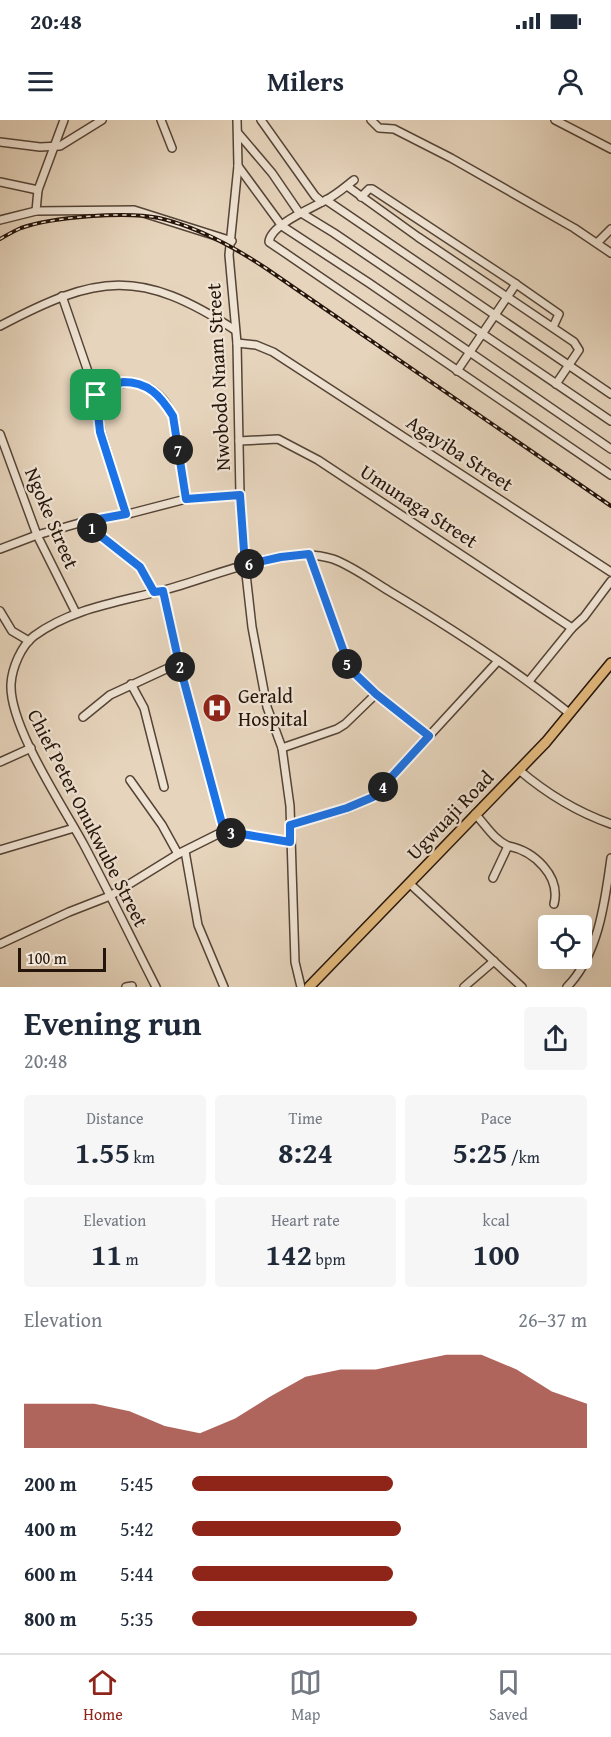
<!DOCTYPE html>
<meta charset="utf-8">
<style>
:root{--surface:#fff;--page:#f6f6f7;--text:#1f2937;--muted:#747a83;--line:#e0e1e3;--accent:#8f2418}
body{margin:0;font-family:"Gentium Book Plus",serif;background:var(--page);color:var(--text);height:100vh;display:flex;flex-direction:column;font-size:22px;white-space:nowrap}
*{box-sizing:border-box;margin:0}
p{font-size:20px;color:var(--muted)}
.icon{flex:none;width:33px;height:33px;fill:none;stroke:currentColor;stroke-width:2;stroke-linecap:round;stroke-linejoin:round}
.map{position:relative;height:867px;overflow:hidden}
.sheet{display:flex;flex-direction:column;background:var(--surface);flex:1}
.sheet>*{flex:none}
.tools{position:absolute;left:538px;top:795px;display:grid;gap:12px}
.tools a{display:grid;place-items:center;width:54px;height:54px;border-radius:6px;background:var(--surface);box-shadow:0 6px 24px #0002;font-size:30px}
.scale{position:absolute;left:18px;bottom:15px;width:88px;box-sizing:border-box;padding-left:6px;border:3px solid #25140a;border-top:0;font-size:16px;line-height:21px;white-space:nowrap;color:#25140a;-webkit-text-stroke:4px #efe3d3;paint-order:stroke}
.pin{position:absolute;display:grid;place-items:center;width:51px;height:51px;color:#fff;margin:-26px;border-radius:12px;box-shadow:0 3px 9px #0006}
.km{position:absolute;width:30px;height:30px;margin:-15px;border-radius:50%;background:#222;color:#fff;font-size:16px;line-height:30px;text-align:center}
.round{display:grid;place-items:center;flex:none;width:63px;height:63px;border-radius:6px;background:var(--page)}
.head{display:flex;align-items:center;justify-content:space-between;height:102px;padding:0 24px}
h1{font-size:33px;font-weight:600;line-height:45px}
.figures{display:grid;grid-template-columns:repeat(3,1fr);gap:9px;height:102px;padding:6px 24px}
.figures div{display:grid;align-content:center;border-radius:6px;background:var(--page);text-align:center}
.figures b{font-size:30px;font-weight:600}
.figures small{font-size:16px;font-weight:400}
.figures p{font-size:16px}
.chart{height:168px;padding:12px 24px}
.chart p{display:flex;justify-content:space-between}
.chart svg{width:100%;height:108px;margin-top:6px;fill:var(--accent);opacity:.7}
ul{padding:0 24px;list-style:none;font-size:20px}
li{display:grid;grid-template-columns:96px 72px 1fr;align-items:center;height:45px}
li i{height:15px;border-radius:8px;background:var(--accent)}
.status{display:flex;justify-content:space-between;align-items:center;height:42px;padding:0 30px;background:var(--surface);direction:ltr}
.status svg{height:16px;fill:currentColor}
header{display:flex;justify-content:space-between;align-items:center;height:78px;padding:0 24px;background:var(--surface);font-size:27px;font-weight:600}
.dock{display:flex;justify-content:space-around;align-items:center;height:84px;border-top:2px solid var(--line);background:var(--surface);font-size:16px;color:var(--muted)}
.dock a{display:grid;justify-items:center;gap:3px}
.dock .on{color:var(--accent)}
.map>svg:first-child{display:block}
</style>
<div class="status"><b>20:48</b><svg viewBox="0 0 49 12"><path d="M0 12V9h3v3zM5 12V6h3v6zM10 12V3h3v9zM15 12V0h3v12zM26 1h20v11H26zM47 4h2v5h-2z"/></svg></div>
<header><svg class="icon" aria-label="menu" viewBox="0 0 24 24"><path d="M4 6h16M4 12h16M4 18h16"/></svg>Milers<svg class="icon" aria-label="person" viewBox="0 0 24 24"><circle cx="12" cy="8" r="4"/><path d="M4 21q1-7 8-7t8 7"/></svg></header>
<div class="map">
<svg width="611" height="867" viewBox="0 0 611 867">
<rect width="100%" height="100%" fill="#e6d4bc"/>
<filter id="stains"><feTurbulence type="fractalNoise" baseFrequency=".00333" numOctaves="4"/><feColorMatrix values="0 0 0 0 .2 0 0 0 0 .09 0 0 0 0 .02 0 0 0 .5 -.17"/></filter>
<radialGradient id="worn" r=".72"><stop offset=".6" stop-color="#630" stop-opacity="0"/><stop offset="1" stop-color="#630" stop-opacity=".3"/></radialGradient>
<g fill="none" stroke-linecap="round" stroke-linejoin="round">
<g stroke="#554436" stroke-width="10">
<g id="minor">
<path d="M161,0L172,28"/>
<path d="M237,0L238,46L229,135L237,223L240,375L245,445L252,507L267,587L282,628L290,686L295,842L301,867"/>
<path d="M261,0L315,76L322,82"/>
<path d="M371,0L379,8L394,9L451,38L574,108L611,133"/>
<path d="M555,0L611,29"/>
<path d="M238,13L272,53L298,91L334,113L611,301"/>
<path d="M0,22L40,27L60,26L102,0"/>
<path d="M238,46L282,106L369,163L611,329"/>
<path d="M354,60C345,67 336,75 326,80C312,88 270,105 269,122L611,355"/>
<path d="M0,62L38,70"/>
<path d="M347,66L418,117L574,222L579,230L556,264"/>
<path d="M361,77L369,69H372L516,164L559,194L553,207"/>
<path d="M326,80L611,274"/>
<path d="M36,91L38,70L64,0"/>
<path d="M0,100L36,91L134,90L232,121"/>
<path d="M597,123L611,109"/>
<path d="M62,176L96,275L101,312L126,394"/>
<path d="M0,206C98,154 140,148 235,210"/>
<path d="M237,223L256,225L273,232L611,452"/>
<path d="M457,251L516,164"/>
<path d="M96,275C126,253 157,261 173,296C176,303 175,311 176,319C180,339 183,359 186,379"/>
<path d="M0,314L37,415L76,493"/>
<path d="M239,321L278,319L318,340L572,508"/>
<path d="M83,402L140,447L154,473"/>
<path d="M0,429L37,415L83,402L132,393L186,379L240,375"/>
<path d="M309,434L350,549L376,574L429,616"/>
<path d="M163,471L179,543L224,711"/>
<path d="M0,491L12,511L29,521"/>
<path d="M529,561L572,508L584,497L611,461"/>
<path d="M131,564L144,588L164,667"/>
<path d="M83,597L110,575L179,543"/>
<path d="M282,628L337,609L345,604L376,574"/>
<path d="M0,642L31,628"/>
<path d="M519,650C546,673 577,692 611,704"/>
<path d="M130,660L162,705L178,734"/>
<path d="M475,694C486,705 493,719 508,726"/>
<path d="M290,705L347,689L373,677L498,541"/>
<path d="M0,730L74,708"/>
<path d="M185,731L198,805L224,867"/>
<path d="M493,758L508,726C534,731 561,756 554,784"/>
<path d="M409,763L522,867"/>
<path d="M0,824L69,792L110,776L178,734L224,711L290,722"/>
<path d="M126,867L132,866"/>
<path d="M156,867C132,820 109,772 84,725C63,686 9,606 11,564C12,548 21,526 34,516C72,488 120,482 164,470C211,458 285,423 333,439C352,446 371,460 389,471C451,508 513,548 569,593"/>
<path d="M464,867L494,841"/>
<path d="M567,867C599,834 605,781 611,738"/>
</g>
</g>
<g stroke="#25140a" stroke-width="12">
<path id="major" d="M309,867L546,622L611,543"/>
</g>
<use href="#minor" stroke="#efe3d3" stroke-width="7"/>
<use href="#major" stroke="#e3ba7e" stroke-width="9"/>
<g stroke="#25140a" stroke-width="4">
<path id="rail" d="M0,119C7,115 14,111 21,108C52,97 126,91 159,98C198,107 234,127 267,149L611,386"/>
</g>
<use href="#rail" stroke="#efe3d3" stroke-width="1.5" stroke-dasharray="4.5" stroke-linecap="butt"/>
</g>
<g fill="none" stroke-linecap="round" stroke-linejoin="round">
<g stroke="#fff" stroke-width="12">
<path id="route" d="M123,262C148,262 160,275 173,296L186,379L240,375L245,445L281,437L309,434L350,549L376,574L429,616L373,677L347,688L290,705V722L224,711L179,543L163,471L154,472L140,447L83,402L126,394L100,312L96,275L107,267Z"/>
</g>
<use href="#route" stroke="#1a73e8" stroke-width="8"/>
</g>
<defs>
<g id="hospital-disc" transform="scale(1.5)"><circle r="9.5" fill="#8f2418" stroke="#efe3d3"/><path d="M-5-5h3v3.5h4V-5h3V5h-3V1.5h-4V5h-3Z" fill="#fff"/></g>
</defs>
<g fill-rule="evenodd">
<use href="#hospital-disc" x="217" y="588"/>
</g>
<g text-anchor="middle" stroke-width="4.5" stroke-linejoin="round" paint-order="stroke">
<g font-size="20" fill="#25140a" stroke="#efe3d3">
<text transform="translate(218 257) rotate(-93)" y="7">Nwobodo Nnam Street</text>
<text transform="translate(460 333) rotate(33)" y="7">Agayiba Street</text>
<text transform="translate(419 386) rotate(33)" y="7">Umunaga Street</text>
<text transform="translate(52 398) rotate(67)" y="7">Ngoke Street</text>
<text transform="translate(450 695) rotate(-46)" y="7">Ugwuaji Road</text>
<text transform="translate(88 698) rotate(63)" y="7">Chief Peter Onukwube Street</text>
</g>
<g font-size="20" fill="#25140a" stroke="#efe3d3" text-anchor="start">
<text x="238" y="583">Gerald<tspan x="238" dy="23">Hospital</tspan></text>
</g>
</g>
<rect width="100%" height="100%" filter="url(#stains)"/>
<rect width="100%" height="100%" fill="url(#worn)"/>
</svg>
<div class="tools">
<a><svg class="icon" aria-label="locate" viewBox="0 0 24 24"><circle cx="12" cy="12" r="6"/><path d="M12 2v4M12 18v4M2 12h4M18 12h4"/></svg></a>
</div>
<div class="scale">100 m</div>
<div class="pin" style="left:96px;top:275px;background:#1e9e55"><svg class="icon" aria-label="arrive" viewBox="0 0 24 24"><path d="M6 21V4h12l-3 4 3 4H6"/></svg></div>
<b class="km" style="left:92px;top:408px">1</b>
<b class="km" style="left:180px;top:547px">2</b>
<b class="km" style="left:231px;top:713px">3</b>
<b class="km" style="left:383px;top:667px">4</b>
<b class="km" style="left:347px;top:544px">5</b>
<b class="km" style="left:249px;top:444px">6</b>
<b class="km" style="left:178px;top:330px">7</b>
</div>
<section class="sheet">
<div class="head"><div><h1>Evening run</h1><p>20:48</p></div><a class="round"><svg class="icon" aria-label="share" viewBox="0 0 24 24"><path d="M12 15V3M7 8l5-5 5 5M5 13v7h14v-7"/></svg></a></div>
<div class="figures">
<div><p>Distance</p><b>1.55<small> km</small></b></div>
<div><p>Time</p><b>8:24</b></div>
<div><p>Pace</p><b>5:25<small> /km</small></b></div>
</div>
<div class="figures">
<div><p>Elevation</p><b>11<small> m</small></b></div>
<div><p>Heart rate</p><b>142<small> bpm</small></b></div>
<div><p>kcal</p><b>100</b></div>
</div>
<div class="chart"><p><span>Elevation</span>26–37 m</p>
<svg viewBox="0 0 160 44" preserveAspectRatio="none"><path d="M0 44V26L10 26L20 26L30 29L40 35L50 38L60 32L70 23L80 15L90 12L100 12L110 9L120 6L130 6L140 12L150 21L160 26V44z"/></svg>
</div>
<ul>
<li><b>200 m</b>5:45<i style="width:51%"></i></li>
<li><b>400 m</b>5:42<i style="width:53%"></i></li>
<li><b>600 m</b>5:44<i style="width:51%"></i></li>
<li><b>800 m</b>5:35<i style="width:57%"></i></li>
</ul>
</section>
<nav class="dock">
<a class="on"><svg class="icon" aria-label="home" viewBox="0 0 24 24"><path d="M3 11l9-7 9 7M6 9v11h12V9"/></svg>Home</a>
<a><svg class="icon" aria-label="map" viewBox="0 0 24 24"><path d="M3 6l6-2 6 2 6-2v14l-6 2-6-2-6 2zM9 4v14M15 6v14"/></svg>Map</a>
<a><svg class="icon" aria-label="saved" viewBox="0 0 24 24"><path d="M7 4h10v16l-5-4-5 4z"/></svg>Saved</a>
</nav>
